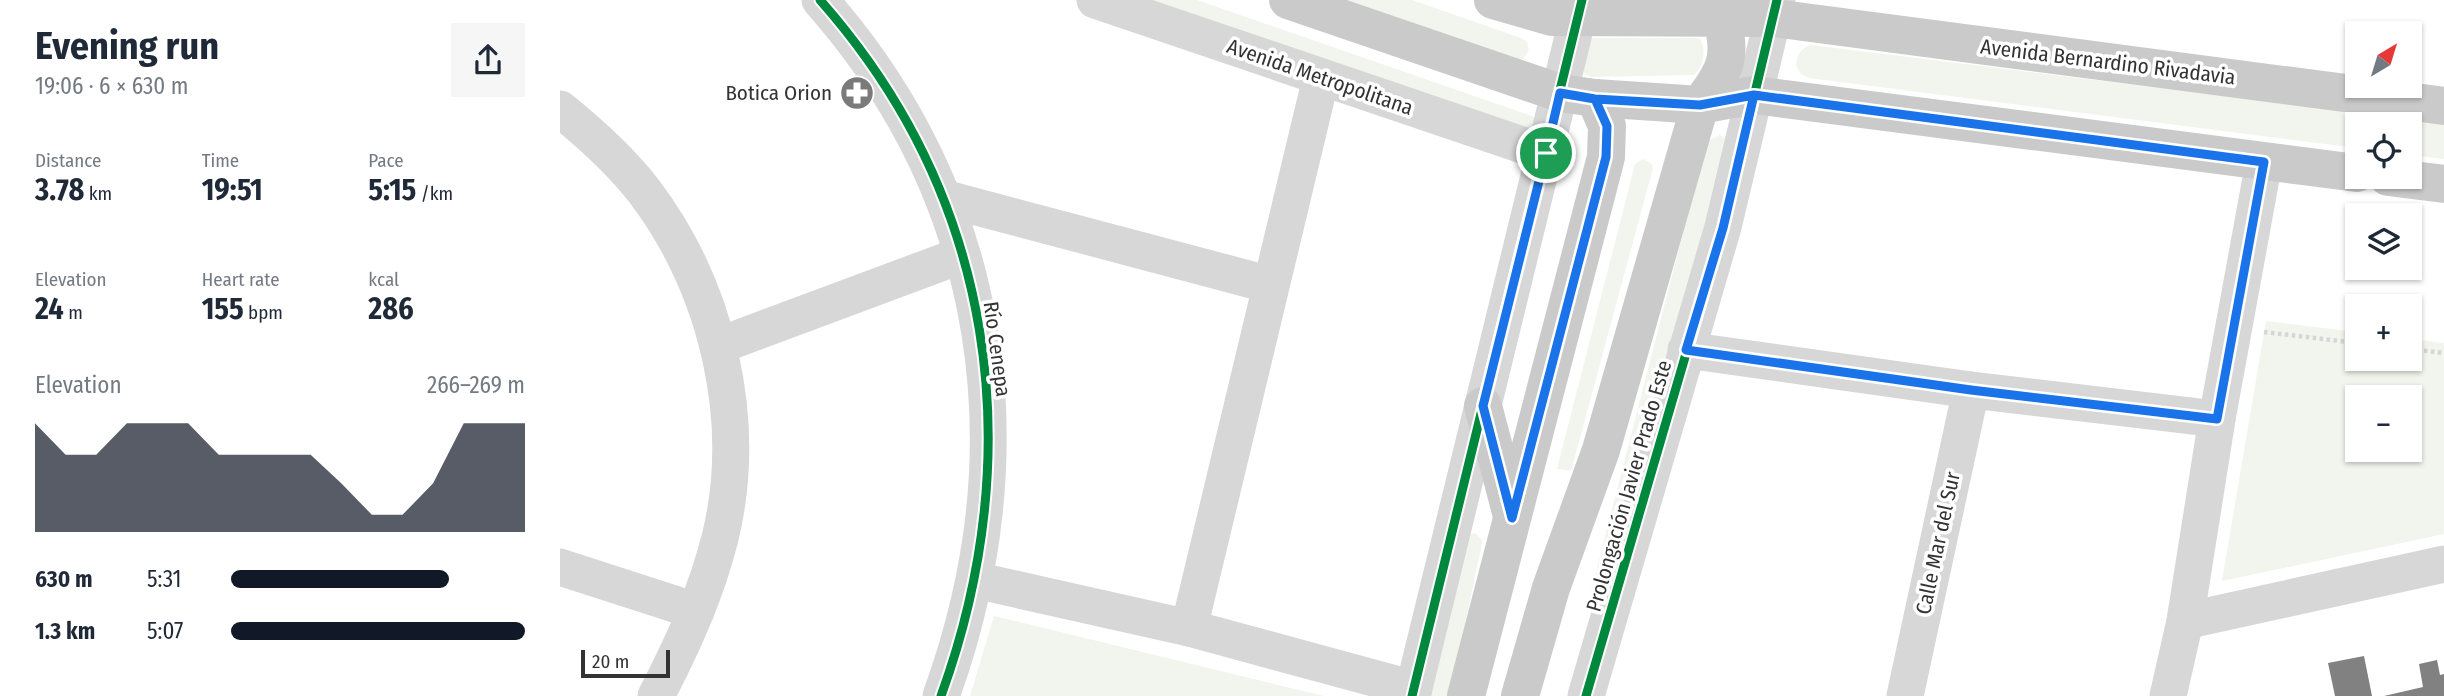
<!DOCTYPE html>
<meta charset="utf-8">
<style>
:root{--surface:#fff;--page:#f6f6f7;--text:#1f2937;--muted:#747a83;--accent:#111827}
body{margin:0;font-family:"Fira Sans Condensed",sans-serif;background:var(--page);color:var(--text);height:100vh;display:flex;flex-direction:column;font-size:26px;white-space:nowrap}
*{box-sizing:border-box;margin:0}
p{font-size:23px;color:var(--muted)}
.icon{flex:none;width:38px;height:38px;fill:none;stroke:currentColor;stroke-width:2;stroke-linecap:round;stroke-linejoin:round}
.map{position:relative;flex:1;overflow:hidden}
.details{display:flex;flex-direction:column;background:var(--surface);width:560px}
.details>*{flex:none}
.needle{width:46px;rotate:38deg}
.controls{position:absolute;left:1785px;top:21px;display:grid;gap:14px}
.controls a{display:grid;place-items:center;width:77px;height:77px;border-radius:0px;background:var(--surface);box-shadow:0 2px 5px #0004;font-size:35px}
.scale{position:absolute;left:21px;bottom:18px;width:89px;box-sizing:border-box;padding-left:7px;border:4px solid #333;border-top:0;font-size:19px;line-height:24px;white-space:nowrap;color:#333;-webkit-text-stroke:5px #fff;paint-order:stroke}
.pin{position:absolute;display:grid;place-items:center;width:60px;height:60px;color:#fff;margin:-30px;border:4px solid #fff;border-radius:50%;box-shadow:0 2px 7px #0007}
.round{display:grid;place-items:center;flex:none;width:74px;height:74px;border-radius:0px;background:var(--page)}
.headline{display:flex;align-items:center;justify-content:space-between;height:119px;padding:0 35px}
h1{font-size:38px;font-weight:700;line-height:52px}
.figures{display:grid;grid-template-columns:repeat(3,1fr);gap:10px;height:119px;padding:7px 35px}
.figures div{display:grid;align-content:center}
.figures b{font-size:30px;font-weight:700}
.figures small{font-size:19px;font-weight:400}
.figures p{font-size:19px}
.chart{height:196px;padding:14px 35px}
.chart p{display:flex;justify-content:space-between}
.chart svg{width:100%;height:126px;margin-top:7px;fill:var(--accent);opacity:.7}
ul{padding:0 35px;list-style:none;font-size:23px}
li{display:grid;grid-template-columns:112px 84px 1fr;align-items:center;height:52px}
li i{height:18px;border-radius:9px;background:var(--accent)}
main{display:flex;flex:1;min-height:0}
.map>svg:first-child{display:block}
</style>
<main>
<section class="details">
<div class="headline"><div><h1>Evening run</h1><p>19:06 · 6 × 630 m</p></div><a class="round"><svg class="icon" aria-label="share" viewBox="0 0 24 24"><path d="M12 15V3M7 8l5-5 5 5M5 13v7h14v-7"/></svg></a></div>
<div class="figures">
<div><p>Distance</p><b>3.78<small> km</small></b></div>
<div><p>Time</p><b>19:51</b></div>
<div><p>Pace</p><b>5:15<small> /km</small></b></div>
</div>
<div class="figures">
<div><p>Elevation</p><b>24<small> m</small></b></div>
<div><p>Heart rate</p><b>155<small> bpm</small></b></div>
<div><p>kcal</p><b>286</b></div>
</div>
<div class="chart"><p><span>Elevation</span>266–269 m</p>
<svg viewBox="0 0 160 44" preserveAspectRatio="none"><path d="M0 44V6L10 17L20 17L30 6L40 6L50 6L60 17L70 17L80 17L90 17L100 27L110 38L120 38L130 27L140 6L150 6L160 6V44z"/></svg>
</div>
<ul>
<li><b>630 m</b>5:31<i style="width:74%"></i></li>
<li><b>1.3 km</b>5:07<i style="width:100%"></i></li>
</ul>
</section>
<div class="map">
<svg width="1884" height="696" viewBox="0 0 1884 696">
<rect width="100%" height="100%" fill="#fff"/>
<g fill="#f1f5ed" fill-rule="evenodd">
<path d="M579,0H637L972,116L976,119V130Z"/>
<path d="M773,0H852L961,38L967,42L969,50L963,59L956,61Z"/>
<path d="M1034,38H1135L1140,39C1147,49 1143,68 1134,75L1031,77L1025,74L1022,69L1029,39Z"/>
<path d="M1251,45L1884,123V159L1850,155V124H1797V148L1249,78L1241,74L1236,66C1238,55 1239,49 1251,45Z"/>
<path d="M1160,135L1166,140L1050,608L1028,603L1145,147L1149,140Z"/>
<path d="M1083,159L1092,164L1093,168L1011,471L997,469L1075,164Z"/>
<path d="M1706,321L1797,332V359H1850V339L1884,343V534L1662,581ZM1797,397H1850V450H1797Z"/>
<path d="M915,533L922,540L921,548L890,696H870L910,534Z"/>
<path d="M434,616L764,696H410Z"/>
</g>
<g fill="#818181">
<path d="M1804,656L1812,696H1775L1768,663Z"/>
<path d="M1877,660L1880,675L1884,674V696H1824L1863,687L1859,664Z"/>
</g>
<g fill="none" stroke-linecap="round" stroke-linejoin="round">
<g stroke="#d6d6d6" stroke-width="4.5" stroke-dasharray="3.5 3.5" stroke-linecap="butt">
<path d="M1704,332L1797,343"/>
<path d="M1850,349L1884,353"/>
</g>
<g stroke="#d7d7d7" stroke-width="37">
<path d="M260,0C435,198 470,451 381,696"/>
<path d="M535,0L986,153"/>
<path d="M0,109C31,134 60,160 84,191C157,287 189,420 160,538C146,594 122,646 96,696"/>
<path d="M383,198L711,285"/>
<path d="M158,346L402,255"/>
<path d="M1126,350L1411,390L1657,419"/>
<path d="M0,567L136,611"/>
<path d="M415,580L629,628L854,689"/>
<path d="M1625,621L1884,564"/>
<path d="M629,628L761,78"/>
<path d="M852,696L1022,0"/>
<path d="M1026,696L1163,227L1217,0"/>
<path d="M1345,696L1411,390"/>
<path d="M1608,696L1625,621L1657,419L1704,162"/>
</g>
<g stroke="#cacaca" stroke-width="38">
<path d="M728,0L1000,93L1035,98L1140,105L1194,95L1797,173"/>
<path d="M933,0L992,17L1213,18L1884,106"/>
<path d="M1828,177L1884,184"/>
<path d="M923,406L952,516"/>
<path d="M906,696L1046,157L1047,126L1035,98"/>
<path d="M960,696L991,588L1041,450L1140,105C1164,71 1173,60 1162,19"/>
</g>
<g stroke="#fff" stroke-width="13">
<g id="cycleway">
<path d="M260,0C435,198 470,451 381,696"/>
<path d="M852,696L1022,0"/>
<path d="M1026,696L1163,227L1217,0"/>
</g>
</g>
<use href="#cycleway" stroke="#00873e" stroke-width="9"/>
</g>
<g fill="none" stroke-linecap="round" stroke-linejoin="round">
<g stroke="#fff" stroke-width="14">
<path id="route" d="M986,153L1000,93L1035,99L1140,105L1194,95L1163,228L1126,350L1411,390L1657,419L1704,162L1194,95L1140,105L1035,99L1047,126L1046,157L952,518L923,406L986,153"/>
</g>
<use href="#route" stroke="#1a73e8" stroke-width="9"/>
</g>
<defs>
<g id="pharmacy-disc" transform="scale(1.75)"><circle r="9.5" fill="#7a7a7a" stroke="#fff"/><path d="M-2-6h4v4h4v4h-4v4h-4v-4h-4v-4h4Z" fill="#fff"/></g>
</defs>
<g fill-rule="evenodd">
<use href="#pharmacy-disc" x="297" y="93"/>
</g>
<g text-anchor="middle" stroke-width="7" stroke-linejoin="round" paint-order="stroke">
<g font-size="21" fill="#333" stroke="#fff">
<text transform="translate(1548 62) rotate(7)" y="7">Avenida Bernardino Rivadavia</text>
<text transform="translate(760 77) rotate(19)" y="7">Avenida Metropolitana</text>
<text transform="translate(437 349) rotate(82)" y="7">Río Cenepa</text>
<text transform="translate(1069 486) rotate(-74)" y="7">Prolongación Javier Prado Este</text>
<text transform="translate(1378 543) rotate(-78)" y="7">Calle Mar del Sur</text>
</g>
<g font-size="21" fill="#333" stroke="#fff" text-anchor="end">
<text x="272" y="100">Botica Orion</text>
</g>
</g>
</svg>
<div class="controls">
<a><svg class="needle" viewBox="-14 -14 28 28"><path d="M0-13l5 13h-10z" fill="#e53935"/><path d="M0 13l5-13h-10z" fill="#747a83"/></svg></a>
<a><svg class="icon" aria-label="locate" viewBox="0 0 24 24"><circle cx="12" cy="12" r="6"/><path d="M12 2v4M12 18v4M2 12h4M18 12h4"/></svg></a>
<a><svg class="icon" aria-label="layers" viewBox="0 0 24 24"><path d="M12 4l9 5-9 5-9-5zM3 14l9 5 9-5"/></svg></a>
<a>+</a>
<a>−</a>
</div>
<div class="scale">20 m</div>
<div class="pin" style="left:986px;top:153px;background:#1e9e55"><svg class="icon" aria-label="arrive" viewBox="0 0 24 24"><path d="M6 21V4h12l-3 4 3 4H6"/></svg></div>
</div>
</main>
